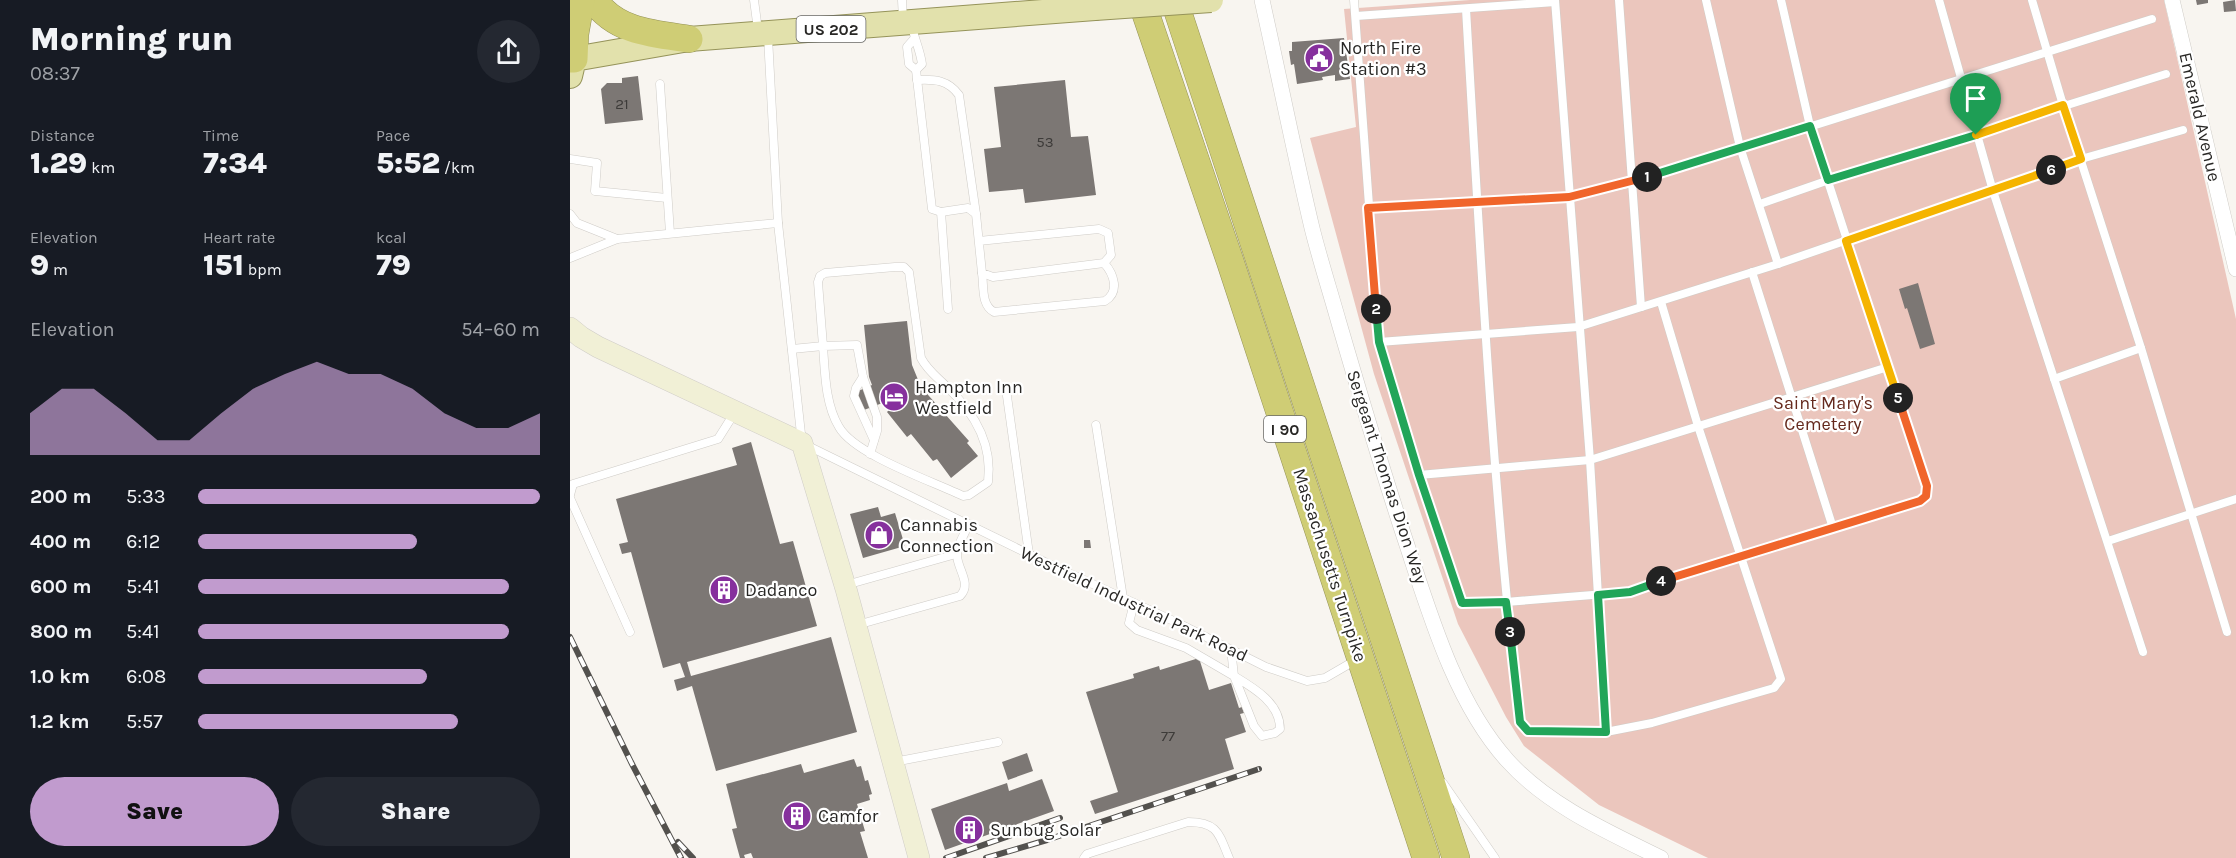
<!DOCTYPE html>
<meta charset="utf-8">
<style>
:root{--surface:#171b24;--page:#242831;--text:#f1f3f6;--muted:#9ea1a6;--accent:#c19bce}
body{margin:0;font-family:Karla,sans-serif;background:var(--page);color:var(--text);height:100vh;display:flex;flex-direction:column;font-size:22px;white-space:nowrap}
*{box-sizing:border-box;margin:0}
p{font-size:20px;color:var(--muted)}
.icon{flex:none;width:33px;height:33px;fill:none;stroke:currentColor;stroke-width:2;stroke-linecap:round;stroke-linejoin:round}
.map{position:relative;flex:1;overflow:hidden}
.drawer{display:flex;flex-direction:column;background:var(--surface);width:570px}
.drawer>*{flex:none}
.pin{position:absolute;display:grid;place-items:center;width:51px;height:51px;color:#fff;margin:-62px -26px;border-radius:50% 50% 50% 0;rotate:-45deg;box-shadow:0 0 6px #0007}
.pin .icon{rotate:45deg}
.km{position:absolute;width:30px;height:30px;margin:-15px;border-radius:50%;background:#222;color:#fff;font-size:16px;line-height:30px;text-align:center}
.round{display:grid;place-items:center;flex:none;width:63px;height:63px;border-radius:32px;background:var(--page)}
.head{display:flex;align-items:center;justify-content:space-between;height:102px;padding:0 30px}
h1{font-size:33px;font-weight:800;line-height:45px}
.figures{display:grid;grid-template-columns:repeat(3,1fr);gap:9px;height:102px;padding:6px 30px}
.figures div{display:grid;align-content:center}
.figures b{font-size:30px;font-weight:800}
.figures small{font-size:16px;font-weight:400}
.figures p{font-size:16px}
.chart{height:168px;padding:12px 30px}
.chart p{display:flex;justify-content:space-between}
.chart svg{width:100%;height:108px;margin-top:6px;fill:var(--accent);opacity:.7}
.primary-button{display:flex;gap:12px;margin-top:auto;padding:12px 30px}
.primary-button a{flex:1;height:69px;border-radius:36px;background:var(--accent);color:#111;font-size:24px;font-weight:800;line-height:69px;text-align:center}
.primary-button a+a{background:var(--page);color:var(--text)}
ul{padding:0 30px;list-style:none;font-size:20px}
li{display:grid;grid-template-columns:96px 72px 1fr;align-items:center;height:45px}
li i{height:15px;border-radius:8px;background:var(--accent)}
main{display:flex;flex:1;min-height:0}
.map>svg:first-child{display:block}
</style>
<main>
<section class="drawer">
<div class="head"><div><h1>Morning run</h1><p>08:37</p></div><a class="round"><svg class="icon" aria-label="share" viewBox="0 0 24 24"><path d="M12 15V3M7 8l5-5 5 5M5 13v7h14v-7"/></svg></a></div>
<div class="figures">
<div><p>Distance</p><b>1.29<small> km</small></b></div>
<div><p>Time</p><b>7:34</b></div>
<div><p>Pace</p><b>5:52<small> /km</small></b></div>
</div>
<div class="figures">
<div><p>Elevation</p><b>9<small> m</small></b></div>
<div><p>Heart rate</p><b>151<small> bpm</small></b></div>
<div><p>kcal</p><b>79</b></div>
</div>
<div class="chart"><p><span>Elevation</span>54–60 m</p>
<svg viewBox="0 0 160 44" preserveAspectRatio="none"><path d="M0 44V27L10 17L20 17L30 27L40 38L50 38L60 27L70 17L80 11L90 6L100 11L110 11L120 17L130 27L140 33L150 33L160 27V44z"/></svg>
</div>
<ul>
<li><b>200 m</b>5:33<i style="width:100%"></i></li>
<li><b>400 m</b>6:12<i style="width:64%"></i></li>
<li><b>600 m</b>5:41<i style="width:91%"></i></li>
<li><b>800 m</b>5:41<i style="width:91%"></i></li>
<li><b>1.0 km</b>6:08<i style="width:67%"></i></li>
<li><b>1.2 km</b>5:57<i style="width:76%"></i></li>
</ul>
<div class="primary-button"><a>Save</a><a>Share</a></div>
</section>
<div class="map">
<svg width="1666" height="858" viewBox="0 0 1666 858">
<rect width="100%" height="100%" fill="#f8f5f0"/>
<path fill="#ebc6bd" d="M900,0H1594L1666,319V858H1138L1029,805L954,746L936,717L888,624L804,374L740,138L786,127L774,9Z"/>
<g fill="#7c7774">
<path d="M1626,0H1638V3L1627,5Z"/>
<path d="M1665,0L1666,11L1654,12L1653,2Z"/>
<path d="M774,38L780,79L765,81V75L752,77L753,80L727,84L724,64L721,65L719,51H722V42Z"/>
<path d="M68,76L73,120L35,124L31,89L37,83H52V78Z"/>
<path d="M495,80L501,137L518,136L526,195L455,203L453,189L419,192L414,149L431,147L424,87Z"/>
<path d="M1348,283L1365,344L1350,349L1337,308L1335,309L1329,289Z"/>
<path d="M337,321L342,365L351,387L399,441L397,443L408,456L381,478L367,459L363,461L341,434L337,437L317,412L319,410L315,402L294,410L286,392L302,385L299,377L294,325Z"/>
<path d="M181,442L210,544L223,541L247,626L117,662L121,676L261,637L287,732L146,771L122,686L107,691L104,680L115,677L110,663L93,668L61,552L52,554L49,544L58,542L46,499L167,465L162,448Z"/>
<path d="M308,507L311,517L325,513L335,546L293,558L280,514Z"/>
<path d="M514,540H520L521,548H514Z"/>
<path d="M629,658L639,690L661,683L669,708L672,707L674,713L670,714L676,732L655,739L664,769L525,814L520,801L548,792L516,692L564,678L563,674L589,666L590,670Z"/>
<path d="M457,753L463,771L438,780L432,762Z"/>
<path d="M284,759L287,767L291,766L295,781L298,780L302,794L299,795L300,800L287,804L295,831L290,832L298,858H183L181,853L174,855L175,858H170L162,829L167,828L156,784L231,764L234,773Z"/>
<path d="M472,779L484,811L375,850L361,809L437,783L439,791Z"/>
</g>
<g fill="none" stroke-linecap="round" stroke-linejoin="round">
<g stroke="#cfccc7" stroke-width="9">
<g id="lane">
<path d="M184,0L188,30"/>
<path d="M332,0L333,19"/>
<path d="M784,0L809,342L849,475L892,603L936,602L1060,592L1171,555L1350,501L1356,496L1357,486L1240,126L1211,0"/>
<path d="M985,0L1020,460L1036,732"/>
<path d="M1049,0L1071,307"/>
<path d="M1136,0L1170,147L1208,264"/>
<path d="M1369,0L1423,191L1573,652"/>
<path d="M1462,0L1493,105L1571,348L1657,632"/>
<path d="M896,9C910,247 922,485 950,722L958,731L1036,732L1082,723L1204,688L1211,679L1128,426L1091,302"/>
<path d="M786,16L985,2"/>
<path d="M342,25C344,39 350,49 352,64L346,70L339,64L337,47L344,39"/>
<path d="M198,37L208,223L232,443L479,564L608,623L696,667L737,681L755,678L786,660"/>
<path d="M346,70L362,209L371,212L398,208L406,214L412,273L423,277L534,263L541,255L538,233L529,229L409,241"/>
<path d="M347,80C365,79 378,80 389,95L406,214"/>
<path d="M90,84L100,233"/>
<path d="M0,159L27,163L25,191L97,198"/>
<path d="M1190,204L1259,180L1596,74"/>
<path d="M798,208L999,197L1061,183L1582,19"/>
<path d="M371,212L378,309"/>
<path d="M0,214L7,223L47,239"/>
<path d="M0,258L47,239L208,223"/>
<path d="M1182,272L1263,528"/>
<path d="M412,273C414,287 411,305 424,312L535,301C550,292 544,274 534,263"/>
<path d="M809,342L1008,327L1208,264L1511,159L1613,130"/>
<path d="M222,349L253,346C255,372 255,404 269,427C285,455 362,481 393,496L399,495L418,482C423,443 403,411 376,386C366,376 358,371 351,358L339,272L334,267H325L255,273L250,276L248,282L253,346L287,345L293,377L307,417V431L300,454"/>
<path d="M293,377L286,388L284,396L304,440"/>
<path d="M1484,379L1571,348"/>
<path d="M436,389L459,554"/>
<path d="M526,425L553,598"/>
<path d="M849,475L1020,460L1318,367"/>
<path d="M0,495L3,484L148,439L165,412"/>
<path d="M0,498L60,632"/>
<path d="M1538,541L1666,499"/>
<path d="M276,585L386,554"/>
<path d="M564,603L559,623L567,630L616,648L664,676L684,726L692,736L705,733L710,729C710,703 684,688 664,676L661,649"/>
<path d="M287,625L390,596C402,584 388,570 387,556C386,547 395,533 399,524"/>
<path d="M324,762L428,742"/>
<path d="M873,783L925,858"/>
<path d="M514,858L517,854L618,822C648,822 649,834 659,858"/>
</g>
</g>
<g stroke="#cfccc7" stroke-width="16">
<g id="street">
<path d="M692,0C709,76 724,152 742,228C750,260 760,291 769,323C790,395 811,466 834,536C859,611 884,701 937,760C977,805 1038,832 1091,858"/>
<path d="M1602,0L1666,269"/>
</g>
</g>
<g stroke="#cfccc7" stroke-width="22">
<path id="secondary" d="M0,328L11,337L28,347L232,443L276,589L349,858"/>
</g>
<g stroke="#959359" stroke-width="26">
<path id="primary" d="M0,76L4,59L119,39L525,8"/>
</g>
<g stroke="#959359" stroke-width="28">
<g id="highway">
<path d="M24,0C46,32 84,34 119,39"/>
<path d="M571,0L660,261L856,858"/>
<path d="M604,0L886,858"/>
<path d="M0,59H4L5,34L11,0"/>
</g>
</g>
<use href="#lane" stroke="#fff" stroke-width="8"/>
<use href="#street" stroke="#fff" stroke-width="15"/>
<use href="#secondary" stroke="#f1f0d6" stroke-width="21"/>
<use href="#primary" stroke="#e2e1ac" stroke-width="24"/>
<use href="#highway" stroke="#cfcd75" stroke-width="27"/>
<g stroke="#53514e" stroke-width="6">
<g id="rail">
<path d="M0,637L61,762L111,858"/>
<path d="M108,842L123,858"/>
<path d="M376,858L490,818"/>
<path d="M416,858L477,840L689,769"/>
</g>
</g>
<use href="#rail" stroke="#fff" stroke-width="4" stroke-dasharray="11" stroke-linecap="butt"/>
<g stroke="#959359" stroke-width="26" stroke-linecap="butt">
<path id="primary-bridge" d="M525,8L641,0"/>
</g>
<use href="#primary-bridge" stroke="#e2e1ac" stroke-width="24"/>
</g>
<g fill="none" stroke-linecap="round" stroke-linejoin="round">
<g stroke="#fff" stroke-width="12">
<path id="split-1" d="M1077,177L1240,126L1258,180L1406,135"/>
</g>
<g stroke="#fff" stroke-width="12">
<path id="split-2" d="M806,309L798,208L999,197L1077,177"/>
</g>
<g stroke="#fff" stroke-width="12">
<path id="split-3" d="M806,309L809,342L849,475L892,603L936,602L940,632"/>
</g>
<g stroke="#fff" stroke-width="12">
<path id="split-4" d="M940,632L950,722L958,731L1036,732L1028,595L1060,592L1091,581"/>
</g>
<g stroke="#fff" stroke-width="12">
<path id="split-5" d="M1091,581L1350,501L1356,496L1357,486L1328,398"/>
</g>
<g stroke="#fff" stroke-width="12">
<path id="split-6" d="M1328,398L1276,241L1481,170"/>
</g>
<g stroke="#fff" stroke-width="12">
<path id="split-7" d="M1406,135L1493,105L1511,159L1481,170"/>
</g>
<use href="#split-1" stroke="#22a559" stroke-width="8"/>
<use href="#split-2" stroke="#f0652b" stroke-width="8"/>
<use href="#split-3" stroke="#22a559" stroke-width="8"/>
<use href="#split-4" stroke="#22a559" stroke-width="8"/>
<use href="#split-5" stroke="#f0652b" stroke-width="8"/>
<use href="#split-6" stroke="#f5b400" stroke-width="8"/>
<use href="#split-7" stroke="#f5b400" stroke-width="8"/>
</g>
<defs>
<g id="civic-disc" transform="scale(1.5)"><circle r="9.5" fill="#86309d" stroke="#fff"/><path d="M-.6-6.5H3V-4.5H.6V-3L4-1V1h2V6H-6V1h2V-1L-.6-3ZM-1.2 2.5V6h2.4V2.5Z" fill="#fff"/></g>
<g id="hotel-disc" transform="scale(1.5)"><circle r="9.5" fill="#86309d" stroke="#fff"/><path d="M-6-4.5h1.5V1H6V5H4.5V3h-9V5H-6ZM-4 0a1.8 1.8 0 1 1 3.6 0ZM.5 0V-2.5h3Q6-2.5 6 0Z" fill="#fff"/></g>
<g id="shop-disc" transform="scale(1.5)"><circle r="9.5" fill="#86309d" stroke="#fff"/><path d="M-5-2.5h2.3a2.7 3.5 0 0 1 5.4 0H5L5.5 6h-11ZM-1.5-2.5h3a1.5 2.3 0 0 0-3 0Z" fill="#fff"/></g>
<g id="building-disc" transform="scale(1.5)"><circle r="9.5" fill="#86309d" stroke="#fff"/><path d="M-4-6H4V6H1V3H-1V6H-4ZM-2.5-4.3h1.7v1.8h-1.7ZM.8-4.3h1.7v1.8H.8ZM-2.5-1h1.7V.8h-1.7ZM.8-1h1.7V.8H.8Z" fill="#fff"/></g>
</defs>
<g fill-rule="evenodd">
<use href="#civic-disc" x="749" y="58"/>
<use href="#hotel-disc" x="324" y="397"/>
<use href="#shop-disc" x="309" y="535"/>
<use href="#building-disc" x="154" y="590"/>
<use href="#building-disc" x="227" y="816"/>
<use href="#building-disc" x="399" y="830"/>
</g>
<g text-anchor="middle" stroke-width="4.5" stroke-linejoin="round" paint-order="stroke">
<g font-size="15" fill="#3d3b39">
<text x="52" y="109">21</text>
<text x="475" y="147">53</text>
<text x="598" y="741">77</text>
</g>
<g fill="#fff" stroke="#686866" stroke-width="1.5">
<rect x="226.5" y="16" width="69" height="26" rx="4.5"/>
<rect x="694" y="416" width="42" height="26" rx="4.5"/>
</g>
<g font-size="16" font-weight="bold" fill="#282725">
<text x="261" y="35">US 202</text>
<text x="715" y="435">I 90</text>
</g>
<g font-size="18" fill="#282725" stroke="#fff" text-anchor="start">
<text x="770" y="54">North Fire<tspan x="770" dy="21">Station #3</tspan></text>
<text x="345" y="393">Hampton Inn<tspan x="345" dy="21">Westfield</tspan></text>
<text x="330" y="531">Cannabis<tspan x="330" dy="21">Connection</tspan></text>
<text x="175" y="596">Dadanco</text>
<text x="248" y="822">Camfor</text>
<text x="420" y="836">Sunbug Solar</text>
</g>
<g font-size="18" fill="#282725" stroke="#fff">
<text transform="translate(1630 117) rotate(77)" y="6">Emerald Avenue</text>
<text transform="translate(817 477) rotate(72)" y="6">Sergeant Thomas Dion Way</text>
<text transform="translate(760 565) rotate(72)" y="6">Massachusetts Turnpike</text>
<text transform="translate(564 604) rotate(25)" y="6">Westfield Industrial Park Road</text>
</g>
<g font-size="18" fill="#64281c" stroke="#fff">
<text x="1253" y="409">Saint Mary's<tspan x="1253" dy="21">Cemetery</tspan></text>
</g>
</g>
</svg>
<div class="pin" style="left:1406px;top:135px;background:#1e9e55"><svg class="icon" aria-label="arrive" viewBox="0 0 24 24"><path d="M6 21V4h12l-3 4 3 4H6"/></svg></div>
<b class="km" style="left:1077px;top:177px">1</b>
<b class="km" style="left:806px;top:309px">2</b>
<b class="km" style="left:940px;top:632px">3</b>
<b class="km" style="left:1091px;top:581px">4</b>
<b class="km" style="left:1328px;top:398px">5</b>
<b class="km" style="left:1481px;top:170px">6</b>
</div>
</main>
